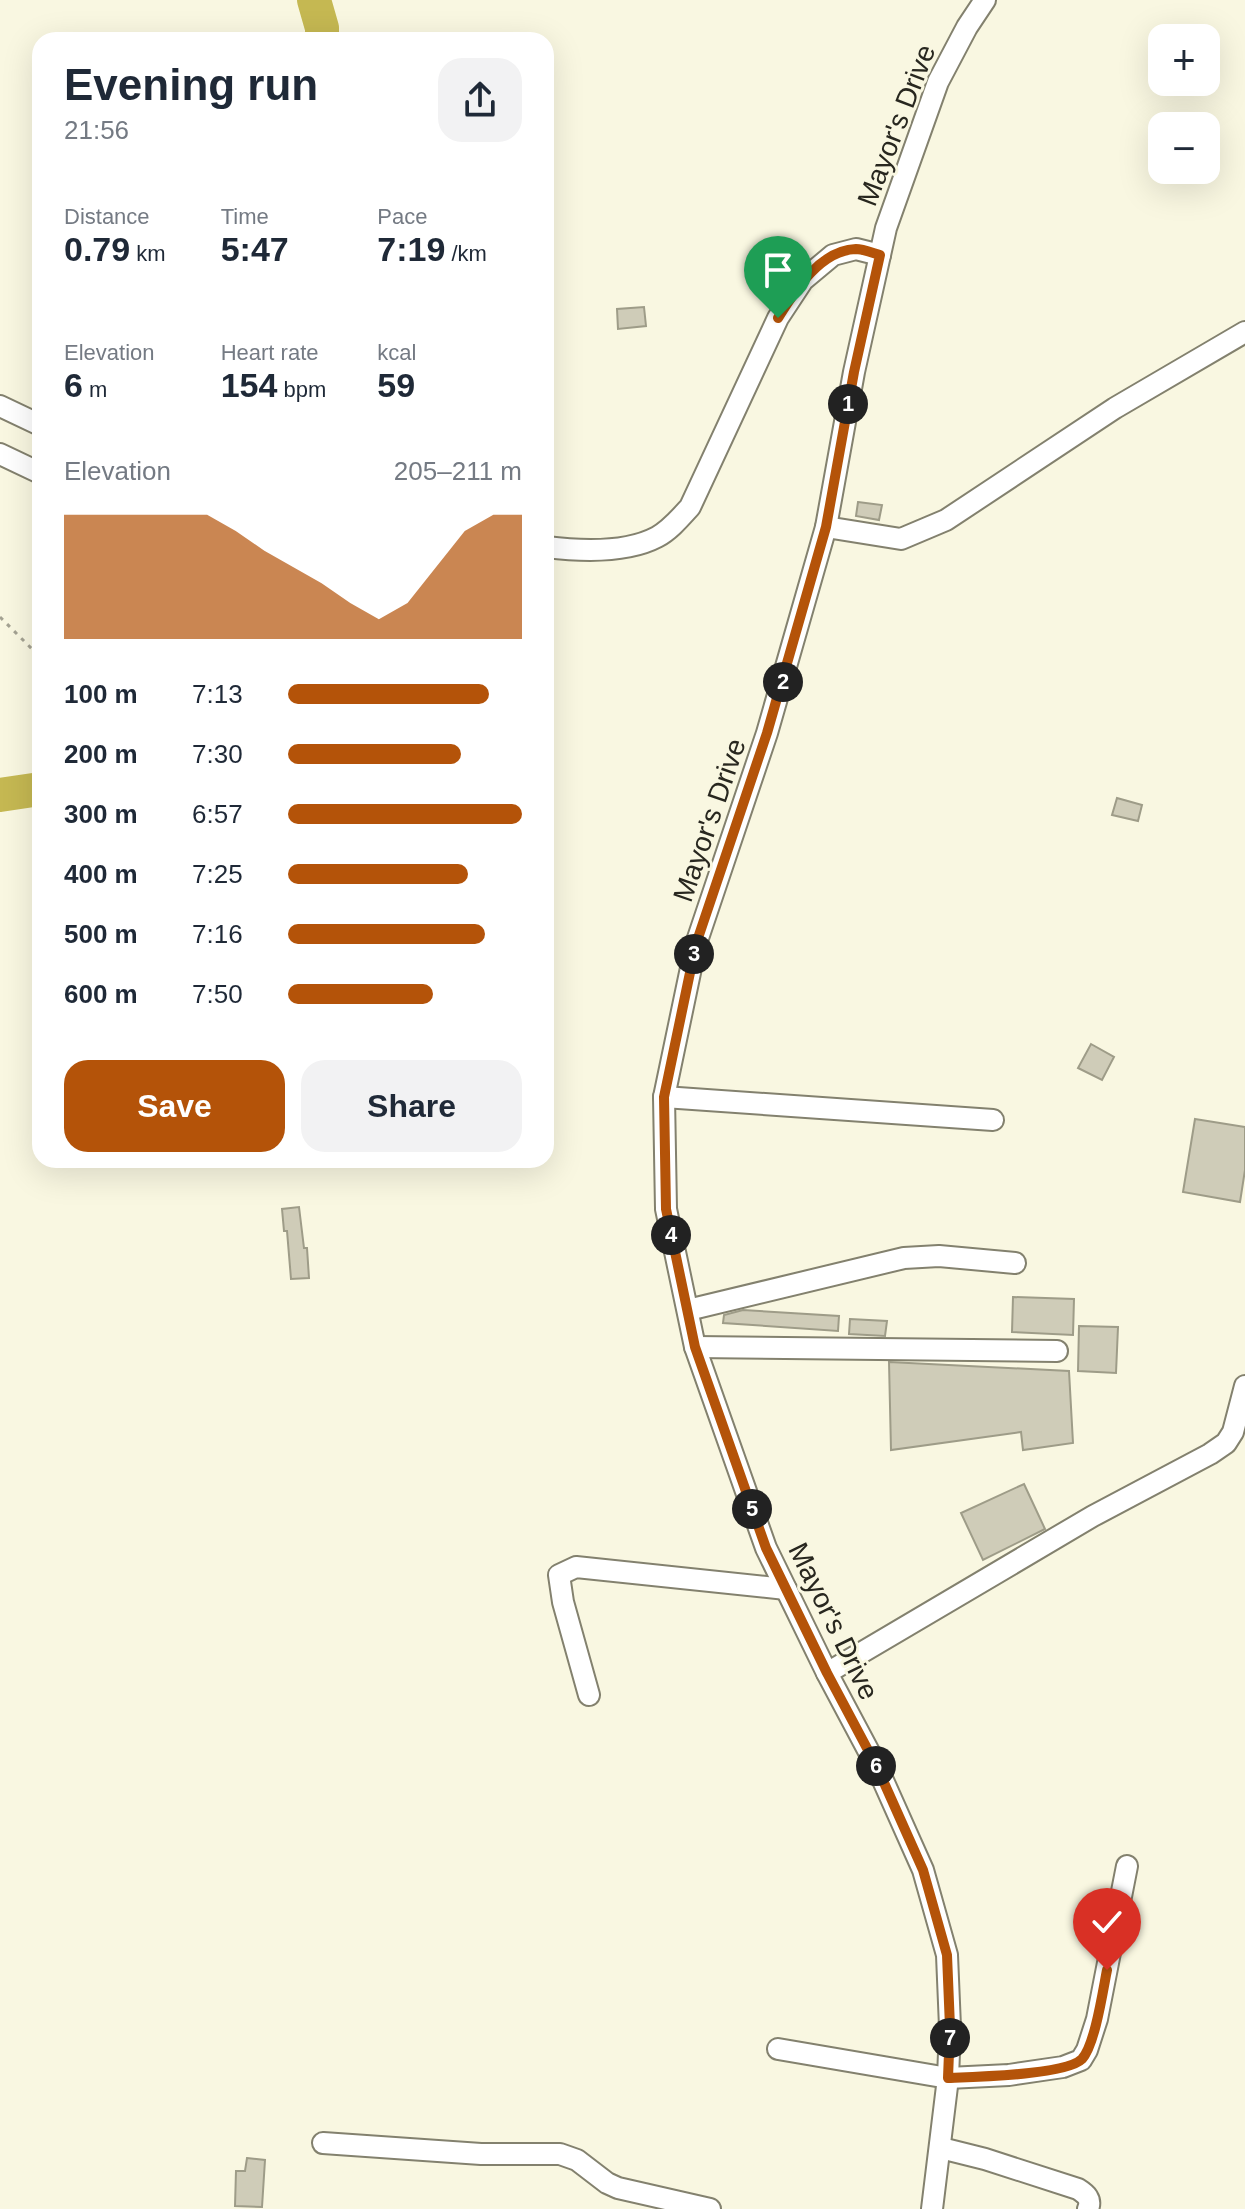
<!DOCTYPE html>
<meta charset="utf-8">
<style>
:root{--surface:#fff;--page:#f2f2f3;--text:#1f2937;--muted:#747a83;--accent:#b45309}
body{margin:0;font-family:Arial,sans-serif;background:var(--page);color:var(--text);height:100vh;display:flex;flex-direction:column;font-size:30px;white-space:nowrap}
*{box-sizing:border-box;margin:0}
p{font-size:26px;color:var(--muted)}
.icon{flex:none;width:44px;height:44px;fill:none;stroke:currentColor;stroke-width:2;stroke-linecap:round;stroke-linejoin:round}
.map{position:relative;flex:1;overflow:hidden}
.side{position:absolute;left:32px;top:32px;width:522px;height:1136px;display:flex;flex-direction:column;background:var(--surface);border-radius:24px;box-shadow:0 8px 32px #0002}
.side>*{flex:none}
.tools{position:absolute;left:1148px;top:24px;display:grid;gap:16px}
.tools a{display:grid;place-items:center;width:72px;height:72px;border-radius:16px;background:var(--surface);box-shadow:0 8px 32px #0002;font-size:40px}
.pin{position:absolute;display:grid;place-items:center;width:68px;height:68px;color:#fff;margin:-82px -34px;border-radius:50% 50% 50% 0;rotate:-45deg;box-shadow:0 0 8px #0007}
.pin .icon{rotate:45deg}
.km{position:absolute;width:40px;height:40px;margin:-20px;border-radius:50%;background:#222;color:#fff;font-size:22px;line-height:40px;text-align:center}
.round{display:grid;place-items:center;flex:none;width:84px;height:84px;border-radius:24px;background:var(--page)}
.overview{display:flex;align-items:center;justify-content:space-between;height:136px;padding:0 32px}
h1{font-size:44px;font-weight:600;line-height:60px}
.metrics{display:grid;grid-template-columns:repeat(3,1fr);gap:12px;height:136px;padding:8px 32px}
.metrics div{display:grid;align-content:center}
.metrics b{font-size:34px;font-weight:600}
.metrics small{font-size:22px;font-weight:400}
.metrics p{font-size:22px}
.chart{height:224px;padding:16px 32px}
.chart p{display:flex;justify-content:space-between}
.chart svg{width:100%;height:144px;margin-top:8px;fill:var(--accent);opacity:.7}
.action{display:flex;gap:16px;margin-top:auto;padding:16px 32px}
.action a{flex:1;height:92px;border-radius:24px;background:var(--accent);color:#fff;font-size:32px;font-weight:600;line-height:92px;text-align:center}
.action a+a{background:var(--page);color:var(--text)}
ul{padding:0 32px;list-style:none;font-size:26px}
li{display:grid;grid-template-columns:128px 96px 1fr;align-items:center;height:60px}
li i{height:20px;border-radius:10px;background:var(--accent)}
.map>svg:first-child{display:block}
</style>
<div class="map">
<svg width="1245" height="2209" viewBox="0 0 1245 2209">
<rect width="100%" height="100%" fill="#f9f7e1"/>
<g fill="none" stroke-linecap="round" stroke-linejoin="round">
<g stroke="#c5b852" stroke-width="34">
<path d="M314,0L322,28V40"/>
<path d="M0,795L40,789"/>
</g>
</g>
<g fill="#cfccb8" stroke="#9e9c88" stroke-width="2">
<path d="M644,307L646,326L618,329L617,309Z"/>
<path d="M858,502L882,505L879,520L856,516Z"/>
<path d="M1117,798L1142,805L1138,821L1112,815Z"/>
<path d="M1091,1044L1114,1057L1102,1080L1078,1068Z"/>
<path d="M1195,1119L1245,1127V1170L1240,1202L1183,1192Z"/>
<path d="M299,1207L304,1248H307L309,1278L291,1279L287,1231H284L282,1209Z"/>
<path d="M1013,1297L1074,1299L1073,1335L1012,1332Z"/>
<path d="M743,1310L839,1316L838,1331L723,1323L724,1315Z"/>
<path d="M850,1319L887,1321L885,1336L849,1334Z"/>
<path d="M1079,1326L1118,1327L1116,1373L1078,1371Z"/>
<path d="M889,1362L1069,1371L1073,1443L1023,1450L1021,1432L891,1450Z"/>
<path d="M1024,1484L1045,1529L983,1560L961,1513Z"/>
<path d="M247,2158L265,2160L262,2207L235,2206L236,2171H245Z"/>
</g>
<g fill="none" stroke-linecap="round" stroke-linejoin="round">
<g stroke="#83816e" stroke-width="24">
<g id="minor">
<path d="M0,406L40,425"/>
<path d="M0,454L40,473"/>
<path d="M826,527L901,539L946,520L1115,408L1245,332"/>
<path d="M546,547C579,551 627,553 657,537C670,530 680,518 690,507L778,318L803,280L833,255L856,249L880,255"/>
<path d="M664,1097L993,1120"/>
<path d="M688,1310L904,1258L939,1256L1015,1263"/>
<path d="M695,1347L1057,1351"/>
<path d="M827,1673L1093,1516L1210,1454L1226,1443L1233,1432L1245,1386"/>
<path d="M589,1695L563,1602L559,1575L576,1567L786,1589"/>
<path d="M778,2049L948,2078L1009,2075L1063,2067L1081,2060L1087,2050L1097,2019L1127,1866"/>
<path d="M323,2143L481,2154H560L577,2160L607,2183L618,2188L710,2209"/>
<path d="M941,2148L985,2159L1078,2189C1086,2194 1092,2199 1088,2209"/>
<path d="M932,2209L948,2078L950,2027L947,1955L923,1870L877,1767L827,1673L766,1548L695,1347L666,1209L664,1097L696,944L767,733L826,527L854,372L886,228L938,82L967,27L985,0"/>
</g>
</g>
<path stroke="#a4a292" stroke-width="3" stroke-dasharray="4 6" stroke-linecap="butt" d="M0,617L40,657"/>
<use href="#minor" stroke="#fff" stroke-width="20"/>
</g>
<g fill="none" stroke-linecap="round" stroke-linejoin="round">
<g stroke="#fff" stroke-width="16">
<path id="route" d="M778,318C795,291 820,250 856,249C863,249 873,253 880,255L854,372L826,527L767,733L696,944L664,1097L666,1209L695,1347L766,1548L827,1673L877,1767L923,1870L947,1955L950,2027L948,2078C974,2077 1066,2075 1082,2059C1095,2045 1103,1990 1107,1970"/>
</g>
<use href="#route" stroke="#b45309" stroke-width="10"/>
</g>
<g text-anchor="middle" stroke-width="6" stroke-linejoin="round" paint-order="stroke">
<g font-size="28" fill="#28271f" stroke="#f9f7e1">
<text transform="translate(896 125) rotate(-69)" y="10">Mayor's Drive</text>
<text transform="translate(709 820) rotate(-71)" y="10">Mayor's Drive</text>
<text transform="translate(834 1621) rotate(64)" y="10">Mayor's Drive</text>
</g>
</g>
</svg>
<div class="tools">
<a>+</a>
<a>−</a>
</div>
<div class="pin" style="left:778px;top:318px;background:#1e9e55"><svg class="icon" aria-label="arrive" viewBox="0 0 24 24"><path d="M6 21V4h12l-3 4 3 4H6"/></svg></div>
<div class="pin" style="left:1107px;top:1970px;background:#d93025"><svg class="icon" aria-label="check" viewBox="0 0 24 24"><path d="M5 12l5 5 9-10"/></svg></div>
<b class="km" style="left:848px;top:404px">1</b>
<b class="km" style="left:783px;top:682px">2</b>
<b class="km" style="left:694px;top:954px">3</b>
<b class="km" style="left:671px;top:1235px">4</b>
<b class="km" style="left:752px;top:1509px">5</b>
<b class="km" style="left:876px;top:1766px">6</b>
<b class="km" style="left:950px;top:2038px">7</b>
<section class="side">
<div class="overview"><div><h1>Evening run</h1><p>21:56</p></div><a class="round"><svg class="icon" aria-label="share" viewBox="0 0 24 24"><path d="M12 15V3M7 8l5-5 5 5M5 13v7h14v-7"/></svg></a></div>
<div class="metrics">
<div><p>Distance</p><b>0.79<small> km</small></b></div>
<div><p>Time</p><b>5:47</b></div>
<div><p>Pace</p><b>7:19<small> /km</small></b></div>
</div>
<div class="metrics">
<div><p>Elevation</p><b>6<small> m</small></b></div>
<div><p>Heart rate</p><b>154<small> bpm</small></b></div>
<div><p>kcal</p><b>59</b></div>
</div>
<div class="chart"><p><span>Elevation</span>205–211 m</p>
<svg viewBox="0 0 160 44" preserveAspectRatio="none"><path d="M0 44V6L10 6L20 6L30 6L40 6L50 6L60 11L70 17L80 22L90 27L100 33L110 38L120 33L130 22L140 11L150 6L160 6V44z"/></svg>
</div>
<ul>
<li><b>100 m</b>7:13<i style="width:86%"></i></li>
<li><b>200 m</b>7:30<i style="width:74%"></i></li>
<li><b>300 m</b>6:57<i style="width:100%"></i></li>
<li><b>400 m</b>7:25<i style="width:77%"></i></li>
<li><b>500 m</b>7:16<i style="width:84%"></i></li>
<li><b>600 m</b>7:50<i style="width:62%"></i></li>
</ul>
<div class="action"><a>Save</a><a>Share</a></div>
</section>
</div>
